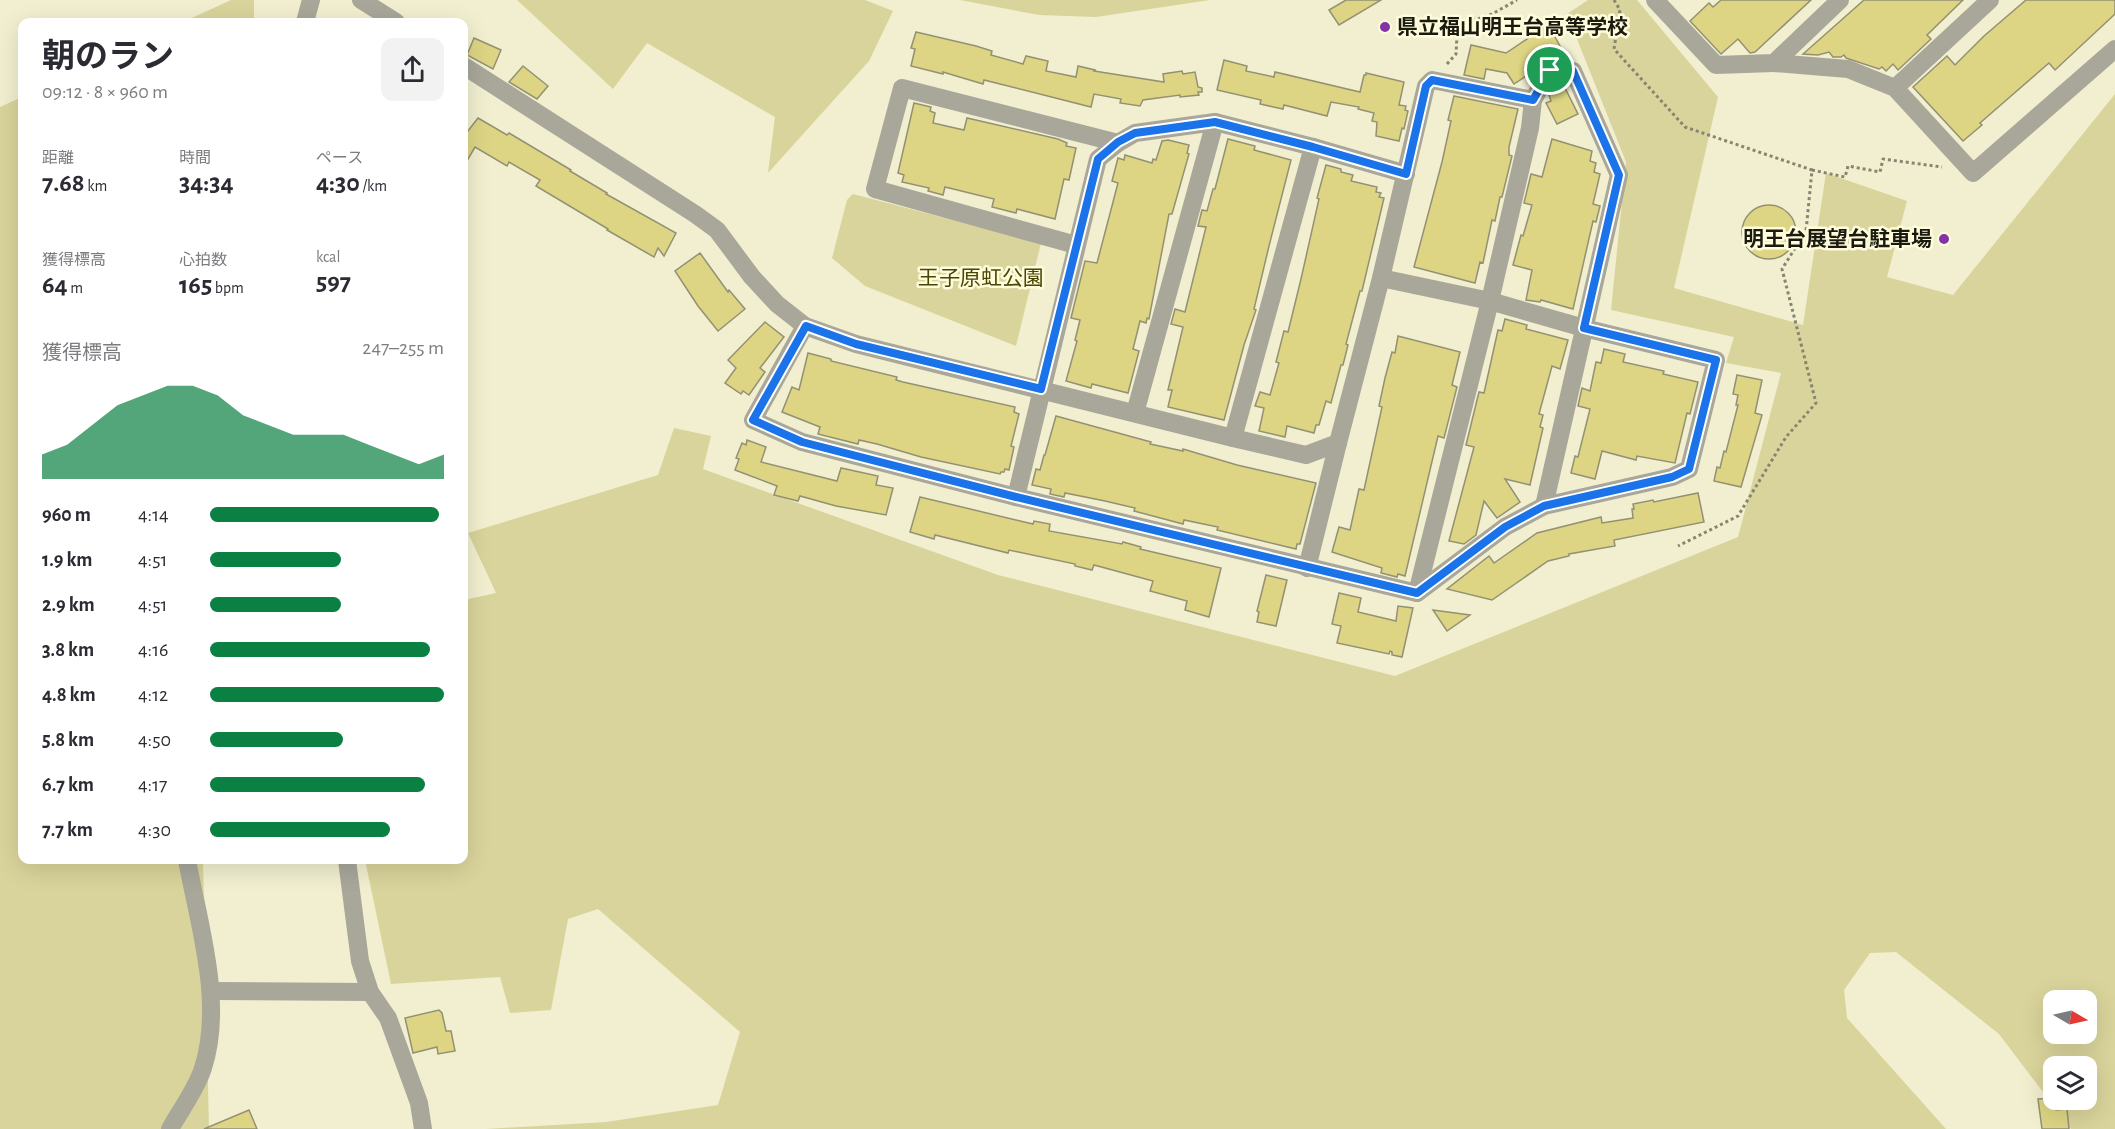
<!DOCTYPE html>
<html lang="ja">
<meta charset="utf-8">
<style>
:root{--surface:#fff;--page:#f2f2f3;--text:#2b2b33;--muted:#7c7c81;--accent:#0b8043}
body{margin:0;font-family:"Alegreya Sans","Noto Sans JP",sans-serif;background:var(--page);color:var(--text);height:100vh;display:flex;flex-direction:column;font-size:22px;white-space:nowrap}
*{box-sizing:border-box;margin:0}
p{font-size:20px;color:var(--muted)}
.icon{flex:none;width:33px;height:33px;fill:none;stroke:currentColor;stroke-width:2;stroke-linecap:round;stroke-linejoin:round}
.map{position:relative;flex:1;overflow:hidden}
.details{position:absolute;left:18px;top:18px;width:450px;height:846px;display:flex;flex-direction:column;background:var(--surface);border-radius:12px;box-shadow:0 6px 24px #0002}
.details>*{flex:none}
.needle{width:39px;rotate:99deg}
.tools{position:absolute;left:2043px;top:990px;display:grid;gap:12px}
.tools a{display:grid;place-items:center;width:54px;height:54px;border-radius:12px;background:var(--surface);box-shadow:0 6px 24px #0002;font-size:30px}
.pin{position:absolute;display:grid;place-items:center;width:51px;height:51px;color:#fff;margin:-26px;border:3px solid #fff;border-radius:50%;box-shadow:0 2px 6px #0007}
.round{display:grid;place-items:center;flex:none;width:63px;height:63px;border-radius:12px;background:var(--page)}
.overview{display:flex;align-items:center;justify-content:space-between;height:102px;padding:0 24px}
h1{font-size:33px;font-weight:700;line-height:45px}
.figures{display:grid;grid-template-columns:repeat(3,1fr);gap:9px;height:102px;padding:6px 24px}
.figures div{display:grid;align-content:center}
.figures b{font-size:26px;font-weight:700}
.figures small{font-size:16px;font-weight:400}
.figures p{font-size:16px}
.chart{height:168px;padding:12px 24px}
.chart p{display:flex;justify-content:space-between}
.chart svg{width:100%;height:108px;margin-top:6px;fill:var(--accent);opacity:.7}
ul{padding:0 24px;list-style:none;font-size:20px}
li{display:grid;grid-template-columns:96px 72px 1fr;align-items:center;height:45px}
li i{height:15px;border-radius:8px;background:var(--accent)}
.map>svg:first-child{display:block}
</style>
<div class="map">
<svg width="2115" height="1129" viewBox="0 0 2115 1129">
<rect width="100%" height="100%" fill="#f1efcf"/>
<g fill="#d9d49b" fill-rule="evenodd">
<path d="M231,0H254V22H183Z"/>
<path d="M517,0H865L893,11L869,61L768,173L775,117L647,43L613,89Z"/>
<path d="M960,0H1210L1096,17L1039,15Z"/>
<path d="M1588,0H1637L1718,97L1674,288L1803,325L1826,173L1907,201L1887,277L1953,295L2115,94V1129H2071L1999,1034L1896,952L1870,953L1844,990L1847,1018L1946,1129H486L606,1122L718,1105L740,1032L598,909L568,919L551,1010L510,1013L500,977L391,984L365,860H464V600L496,593L468,533L658,475L674,428L711,436L703,469L998,575L1395,676L1738,537L1781,373L1726,363L1734,337L1611,310L1626,162L1567,14ZM2054,1000H2086V1034H2054ZM2054,1066H2086V1100H2054Z"/>
<path d="M22,97V860H203L209,1129H0V107Z"/>
<path d="M853,194L1041,243L1016,346L865,286L832,258L847,200Z"/>
</g>
<g fill="#ddd584" stroke="#939173" stroke-width="1.5">
<path d="M1346,0H1381L1339,25L1329,10Z"/>
<path d="M1721,0H1811L1755,52L1750,53L1738,39L1721,54L1690,21L1709,3L1713,7Z"/>
<path d="M1864,0H1963L1927,35L1931,39L1898,70L1893,64L1886,71L1882,67L1879,69L1846,58L1844,55L1841,57H1833L1829,52L1818,55L1803,54Z"/>
<path d="M2026,0H2115V14L2055,70L2049,63L1980,123L1982,125L1963,141L1913,87L1947,56L1955,65L1984,36Z"/>
<path d="M1548,24L1561,48L1528,65L1526,76L1514,84L1507,73L1486,69L1484,79L1464,75L1471,45L1506,53L1530,37L1528,34Z"/>
<path d="M916,32L976,46L992,51L991,55L1023,64L1026,56L1048,61L1046,71L1076,77L1078,66L1095,70L1094,71L1164,82L1163,74L1182,71L1183,74L1195,72L1198,87L1202,88V92H1198L1199,95L1180,97V95L1143,100L1140,106L1120,103L1121,99L1094,94L1091,107L984,80L983,84L943,72V74L911,66L915,49L911,48Z"/>
<path d="M474,38L501,50L493,69L467,55Z"/>
<path d="M1224,60L1247,66L1246,71L1274,77L1275,72L1360,92L1364,75H1366V73L1404,82L1399,105L1406,106L1405,110L1408,111L1404,129L1402,128L1399,141L1376,136L1377,122L1372,121L1374,113L1358,109L1359,107L1331,102L1327,116L1284,105L1283,109L1260,104L1261,100L1217,90Z"/>
<path d="M523,66L548,86L537,99L509,82Z"/>
<path d="M1563,84L1578,114L1557,124L1546,103L1551,101L1549,95L1552,89Z"/>
<path d="M1454,96L1518,109L1509,147V155L1512,156L1502,197H1500L1495,221L1492,220L1483,263L1480,262L1475,283L1414,267L1442,162L1451,121L1448,120Z"/>
<path d="M914,103L931,107L930,111L935,113L933,123L964,130L967,118L1058,139L1067,143L1066,146L1076,148L1069,180L1064,179L1055,219L1017,209L1016,213L992,207L994,199L945,187L943,195L928,191L929,188L902,182L904,175L898,173Z"/>
<path d="M478,118L507,135L509,133L571,170L570,171L607,193L606,194L676,233L664,256L658,248L654,257L607,230L608,229L536,186L540,180L509,162L507,166L475,147L464,166V136Z"/>
<path d="M1228,139L1255,146L1254,150L1291,160L1269,246L1254,309L1256,310L1244,345L1224,420L1168,407L1172,390H1168L1183,327L1171,324L1175,309L1185,312L1206,227L1198,226L1202,210L1207,211L1213,189H1215Z"/>
<path d="M1552,139L1592,151L1590,161L1596,163L1594,172L1600,174L1593,204L1600,206L1596,222L1593,221L1573,309L1541,300L1540,302L1526,300L1532,270L1513,265L1521,235L1523,236L1532,205L1524,203L1531,174L1542,177Z"/>
<path d="M1168,140L1189,145L1187,153L1189,154L1172,214H1169L1149,319L1147,318L1146,323L1140,321L1133,349L1139,351L1128,393L1092,384L1091,388L1066,381L1077,341L1075,340L1080,320L1071,318L1085,261L1097,263L1118,183L1112,181L1118,158L1124,160L1125,155L1152,163L1153,159L1156,160L1162,141Z"/>
<path d="M1326,165L1341,169V172L1353,175L1351,181L1377,187L1376,192L1381,193L1379,197L1384,198L1362,291H1360L1346,344L1348,345L1343,365H1341L1331,403L1326,401L1319,425H1316L1314,433L1287,426L1285,437L1259,431L1264,408L1255,406L1260,392L1270,395L1279,363L1276,362L1284,331L1288,332L1301,279L1319,199L1317,198Z"/>
<circle cx="1769" cy="232" r="27"/>
<path d="M700,253L728,292L729,290L745,309L718,331L698,306L675,271Z"/>
<path d="M1505,319L1527,325L1526,329L1568,340L1560,369L1552,366L1539,414L1543,415L1540,427L1543,428L1530,485L1505,479L1520,502L1497,518L1484,501L1476,535L1464,544L1449,541L1474,447L1466,445L1479,392L1484,393L1498,330L1502,331Z"/>
<path d="M765,322L784,337L760,368L765,372L749,395L743,391L741,394L725,383L736,368L728,360Z"/>
<path d="M1398,336L1460,352L1452,385L1457,387L1444,438L1438,436L1405,576L1398,574L1397,577L1381,573L1382,568L1332,552L1339,527L1350,530L1359,489L1364,490L1382,407L1379,406L1385,378L1392,352L1395,353Z"/>
<path d="M1604,349L1625,354L1623,362L1664,371L1663,374L1698,382L1690,414L1687,413L1675,463L1637,456L1636,460L1602,451L1595,479L1571,473L1575,456L1578,457L1590,409L1578,406L1582,388L1590,391L1596,362L1601,363Z"/>
<path d="M808,353L831,359V361L897,377L896,380L903,382L1015,407L1014,412L1019,414L1011,446L1014,447L1009,470L1005,469L1004,472H1001L1000,474L921,457L877,444L859,440L858,444L818,434L820,427L782,412L792,387L799,390Z"/>
<path d="M1737,375L1762,380L1755,413L1762,415L1741,487L1714,481L1717,467L1720,468L1724,451L1726,452L1738,405H1736L1738,395L1733,394Z"/>
<path d="M1056,416L1151,442L1150,444L1183,451V449L1237,465L1316,483L1300,544H1297L1296,549L1217,530L1218,527L1184,520L1183,524L1134,511L1135,508L1105,501L1065,493L1064,497L1050,494L1051,489L1032,485L1036,469L1040,470L1044,455H1045Z"/>
<path d="M747,440L766,447L761,462L837,481L841,468L878,476L876,485L893,488L886,515L836,506L800,496L798,501L774,495L777,486L735,470L739,459L736,458L742,443L746,445Z"/>
<path d="M1698,493L1704,522L1614,540L1615,546L1569,554V556L1548,561L1492,600L1447,589L1489,556L1494,563L1537,533L1601,517L1602,523L1633,518L1632,509H1634L1633,504L1653,500L1654,502Z"/>
<path d="M920,497L1033,524L1034,521L1050,524L1049,531L1122,544L1123,542L1141,547L1140,549L1221,568L1209,617L1185,610L1187,601L1150,591L1153,581L1094,565L1092,570L1075,566V564L1009,550L1008,553L935,535L934,539L910,532Z"/>
<path d="M1266,575L1287,580L1276,626L1257,622L1259,612L1257,611Z"/>
<path d="M1339,593L1361,598L1358,612L1396,621L1398,606L1413,608L1402,657L1392,655V652L1390,651L1389,654L1337,643L1341,626L1332,624Z"/>
<path d="M1433,610L1470,615L1447,631Z"/>
<path d="M439,1010L442,1013L446,1031H451L455,1051L438,1054L437,1047L413,1053L405,1018Z"/>
<path d="M2054,1098L2056,1110L2067,1109L2069,1129H2042L2038,1099Z"/>
<path d="M249,1110L257,1129H204Z"/>
</g>
<g fill="none" stroke-linecap="round" stroke-linejoin="round">
<g stroke="#878570" stroke-width="3" stroke-dasharray="3 3" stroke-linecap="butt">
<path d="M1614,0L1620,10L1614,49L1685,127L1812,170L1806,231L1782,269L1816,403L1786,437L1738,516L1678,546"/>
<path d="M1447,64L1456,54L1457,36L1466,23L1492,14L1517,0"/>
<path d="M1812,170L1845,177L1848,166L1880,172L1883,159L1942,167"/>
</g>
<g stroke="#a8a79a" stroke-width="18">
<path d="M361,0L396,22"/>
<path d="M1655,0L1716,65L1774,63L1840,0"/>
<path d="M305,22L311,0"/>
<path d="M1774,63L1848,69L1895,88L1973,173L2115,49"/>
<path d="M464,66L695,214L717,230L752,277L777,304L805,326L856,344L1233,438L1306,455L1338,443L1381,278L1426,86L1432,80L1533,100L1550,70L1573,71L1619,175L1544,506"/>
<path d="M1895,88L1990,0"/>
<path d="M1076,245L875,189L902,88L1118,143"/>
<path d="M805,326L753,420L802,442L1016,497L1417,593L1505,527L1544,506L1672,477L1689,469L1716,360L1584,328L1490,301L1381,278"/>
<path d="M1135,413L1215,122"/>
<path d="M1233,438L1313,147"/>
<path d="M1016,497L1098,159L1118,143L1135,133L1215,122L1313,147L1406,174"/>
<path d="M1307,568L1338,443"/>
<path d="M1417,593L1490,301L1530,128L1533,100"/>
<path d="M347,860L360,961L370,992L388,1018L419,1103L423,1129"/>
<path d="M212,991L370,992"/>
<path d="M170,1129C180,1111 197,1088 203,1068C224,1003 199,925 187,860"/>
</g>
</g>
<g fill="none" stroke-linecap="round" stroke-linejoin="round">
<g stroke="#fff" stroke-width="12">
<path id="route" d="M1550,70L1573,71L1619,175L1584,328L1716,360L1689,469L1672,477L1544,506L1505,527L1417,593L1016,497L802,442L753,420L806,326L856,344L1041,389L1098,159L1118,142L1135,133L1215,122L1313,147L1406,174L1426,86L1432,80L1533,100Z"/>
</g>
<use href="#route" stroke="#1a73e8" stroke-width="8"/>
</g>
<g fill="#8233a4" stroke="#fffcdc" stroke-width="2">
<circle cx="1385" cy="27" r="6"/>
<circle cx="1944" cy="239" r="6"/>
</g>
<g text-anchor="middle" stroke-width="5" stroke-linejoin="round" paint-order="stroke">
<g font-size="21" font-weight="bold" fill="#1b1a0f" stroke="#fffcdc" text-anchor="start">
<text x="1397" y="34">県立福山明王台高等学校</text>
<text x="1932" y="246" text-anchor="end">明王台展望台駐車場</text>
</g>
<g font-size="21" fill="#4b4502" stroke="#fffcdc">
<text x="981" y="285">王子原虹公園</text>
</g>
</g>
</svg>
<div class="tools">
<a><svg class="needle" viewBox="-14 -14 28 28"><path d="M0-13l5 13h-10z" fill="#e53935"/><path d="M0 13l5-13h-10z" fill="#7c7c81"/></svg></a>
<a><svg class="icon" aria-label="layers" viewBox="0 0 24 24"><path d="M12 4l9 5-9 5-9-5zM3 14l9 5 9-5"/></svg></a>
</div>
<div class="pin" style="left:1550px;top:70px;background:#1e9e55"><svg class="icon" aria-label="arrive" viewBox="0 0 24 24"><path d="M6 21V4h12l-3 4 3 4H6"/></svg></div>
<section class="details">
<div class="overview"><div><h1>朝のラン</h1><p>09:12 · 8 × 960 m</p></div><a class="round"><svg class="icon" aria-label="share" viewBox="0 0 24 24"><path d="M12 15V3M7 8l5-5 5 5M5 13v7h14v-7"/></svg></a></div>
<div class="figures">
<div><p>距離</p><b>7.68<small> km</small></b></div>
<div><p>時間</p><b>34:34</b></div>
<div><p>ペース</p><b>4:30<small> /km</small></b></div>
</div>
<div class="figures">
<div><p>獲得標高</p><b>64<small> m</small></b></div>
<div><p>心拍数</p><b>165<small> bpm</small></b></div>
<div><p>kcal</p><b>597</b></div>
</div>
<div class="chart"><p><span>獲得標高</span>247–255 m</p>
<svg viewBox="0 0 160 44" preserveAspectRatio="none"><path d="M0 44V34L10 30L20 22L30 14L40 10L50 6L60 6L70 10L80 18L90 22L100 26L110 26L120 26L130 30L140 34L150 38L160 34V44z"/></svg>
</div>
<ul>
<li><b>960 m</b>4:14<i style="width:98%"></i></li>
<li><b>1.9 km</b>4:51<i style="width:56%"></i></li>
<li><b>2.9 km</b>4:51<i style="width:56%"></i></li>
<li><b>3.8 km</b>4:16<i style="width:94%"></i></li>
<li><b>4.8 km</b>4:12<i style="width:100%"></i></li>
<li><b>5.8 km</b>4:50<i style="width:57%"></i></li>
<li><b>6.7 km</b>4:17<i style="width:92%"></i></li>
<li><b>7.7 km</b>4:30<i style="width:77%"></i></li>
</ul>
</section>
</div>
